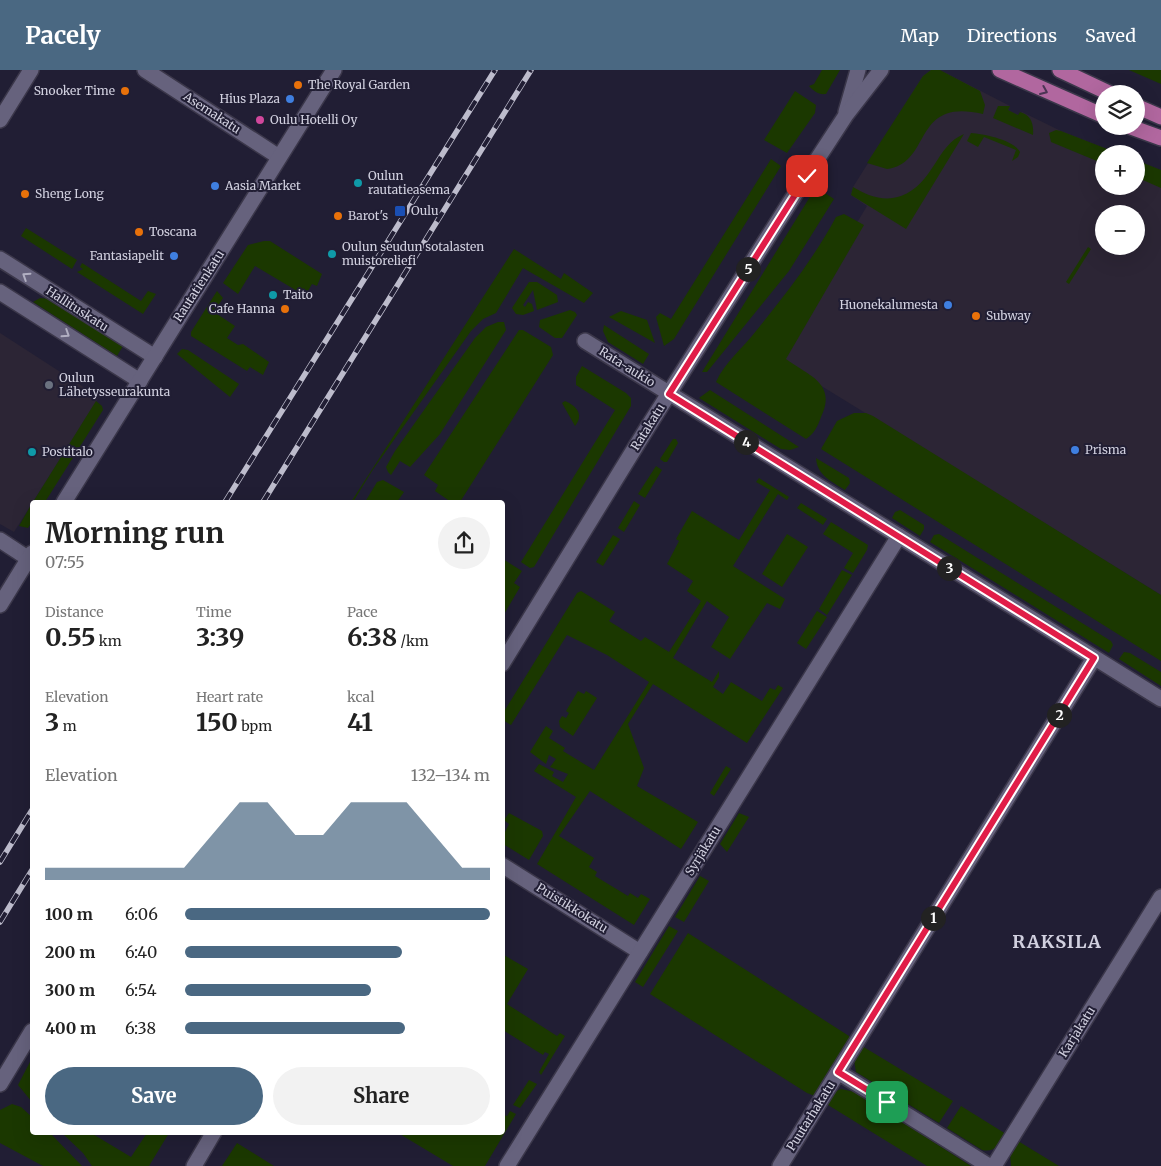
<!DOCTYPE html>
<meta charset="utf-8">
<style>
:root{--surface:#fff;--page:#f2f2f2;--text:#222;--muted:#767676;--accent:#4a6882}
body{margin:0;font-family:Merriweather,serif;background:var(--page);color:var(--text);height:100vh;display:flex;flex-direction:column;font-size:19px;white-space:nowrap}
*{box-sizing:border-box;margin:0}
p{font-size:16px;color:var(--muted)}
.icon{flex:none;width:28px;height:28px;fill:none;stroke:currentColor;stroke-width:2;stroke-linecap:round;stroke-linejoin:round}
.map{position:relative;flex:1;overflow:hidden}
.sheet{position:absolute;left:30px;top:430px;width:475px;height:635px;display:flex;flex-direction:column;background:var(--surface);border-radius:5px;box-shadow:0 5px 20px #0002}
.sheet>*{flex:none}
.fabs{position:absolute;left:1095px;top:15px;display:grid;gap:10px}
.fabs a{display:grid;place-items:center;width:50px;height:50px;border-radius:50%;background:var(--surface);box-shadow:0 5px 20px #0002;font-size:25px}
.pin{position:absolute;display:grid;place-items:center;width:42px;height:42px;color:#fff;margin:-21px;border-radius:10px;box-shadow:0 2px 8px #0006}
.km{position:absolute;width:25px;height:25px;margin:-12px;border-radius:50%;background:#222;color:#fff;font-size:14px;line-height:25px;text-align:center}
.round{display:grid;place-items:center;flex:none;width:52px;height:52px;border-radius:26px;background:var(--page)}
.head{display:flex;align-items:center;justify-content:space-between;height:85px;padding:0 15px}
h1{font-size:28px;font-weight:700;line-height:38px}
.figures{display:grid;grid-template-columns:repeat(3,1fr);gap:8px;height:85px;padding:5px 15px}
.figures div{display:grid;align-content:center}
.figures b{font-size:25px;font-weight:700}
.figures small{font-size:14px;font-weight:400}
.figures p{font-size:14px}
.chart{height:140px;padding:10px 15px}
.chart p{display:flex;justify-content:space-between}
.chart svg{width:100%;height:90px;margin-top:5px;fill:var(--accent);opacity:.7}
.cta{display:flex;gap:10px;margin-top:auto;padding:10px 15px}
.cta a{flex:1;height:58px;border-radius:30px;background:var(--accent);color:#fff;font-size:20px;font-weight:700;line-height:58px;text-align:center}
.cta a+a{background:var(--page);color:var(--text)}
ul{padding:0 15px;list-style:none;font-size:16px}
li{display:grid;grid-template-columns:80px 60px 1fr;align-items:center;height:38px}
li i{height:12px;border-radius:6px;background:var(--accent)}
header{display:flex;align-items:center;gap:30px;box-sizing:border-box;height:70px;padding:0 25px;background:var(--accent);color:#fff}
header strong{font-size:24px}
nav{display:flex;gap:28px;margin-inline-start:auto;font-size:18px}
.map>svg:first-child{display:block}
</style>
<header>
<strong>Pacely</strong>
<nav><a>Map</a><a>Directions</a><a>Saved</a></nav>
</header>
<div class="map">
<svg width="1161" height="1096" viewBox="0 0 1161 1096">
<rect width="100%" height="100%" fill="#211e34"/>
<g fill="#2c2535" fill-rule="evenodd">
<path d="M931,0H940L1010,36L1008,40L1018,45L1022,42L1061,61L1120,84H1104V116H1136V90L1161,100V525L776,288L867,136L851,125L853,117L923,6ZM1104,144H1136V176H1104Z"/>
<path d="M0,263L99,327L14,462L0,454Z"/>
</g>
<g fill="#1b3800">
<path d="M822,0H840L826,24C818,25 814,21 809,16L814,14Z"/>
<path d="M931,0H940L980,21L985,35L983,44C911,27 933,93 887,99L867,93L923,6Z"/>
<path d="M1129,0H1161V14Z"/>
<path d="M795,21L816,35L815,43L787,83L764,70Z"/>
<path d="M998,36H1010L1008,40L1018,45L1020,42C1031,45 1034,54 1033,65L993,48Z"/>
<path d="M1056,60L1061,61L1120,84H1104V94L1051,72L1049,63Z"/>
<path d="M971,63C984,64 1014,70 1020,82L1018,87L1012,91L1016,80L984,67L978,77L967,71Z"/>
<path d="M964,64L906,159L851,125L853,117C868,126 884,132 901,126C934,114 936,75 964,64Z"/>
<path d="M771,89L781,96L674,269L664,276L656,247L660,243L671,249Z"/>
<path d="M1136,90L1161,100V118L1136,107Z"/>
<path d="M816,117L834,129L789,201L707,302H702Z"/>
<path d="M844,144L864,155L786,289C809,306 837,313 821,347C818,356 814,364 806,369L716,312C724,293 743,278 756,261C785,225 814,188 836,147Z"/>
<path d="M26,158L77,190L72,199L21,166Z"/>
<path d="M264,171H270L322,204L317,216L312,214L308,221L312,224L309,228L255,196L238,224L223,213L248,175Z"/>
<path d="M1088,177L1091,179L1069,214L1066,212Z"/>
<path d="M514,179L561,209L564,203L593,223L584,233L523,198L496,243L483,249L471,261L372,401L353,432H351Z"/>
<path d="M82,193L141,231L148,221L156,224L143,244L77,202L83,199L80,197Z"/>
<path d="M529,212H537L557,225L558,232L537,240L533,220L523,235L525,237L528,232L532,234L534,241L523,245L516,244L512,238Z"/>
<path d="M217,221L223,228L214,242L235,256L227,268L238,275L243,274L269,292L263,305L250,297L247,301L191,266V262Z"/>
<path d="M40,228L50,229L123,276L117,286L33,232Z"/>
<path d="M570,240L575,242L577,245L562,268H555L539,257L540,250Z"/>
<path d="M621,241L647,250L655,273L609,247Z"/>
<path d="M498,252H504L506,260L440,364L410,397L400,391L391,405L388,402L386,397L395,381L475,268L486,257Z"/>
<path d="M604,255L649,284L643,294L608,272L603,261Z"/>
<path d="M519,260H523L551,277L553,285L460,432L455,430L451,432L435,421L438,415L424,405Z"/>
<path d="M182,279L188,280L239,314L230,327L177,284Z"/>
<path d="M582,296L626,323L631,328V336L534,497L530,498L521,492L615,340L576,315V307Z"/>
<path d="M710,320L799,377L790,380L781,379L699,328Z"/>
<path d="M96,331L102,336L103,340L45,432H33Z"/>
<path d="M565,331C577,336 584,345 575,356L562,333Z"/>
<path d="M854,343H866L873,346L1161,525V591L821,379L837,351Z"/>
<path d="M673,369H676L678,373L667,392H664L660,389Z"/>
<path d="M816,388L849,408L850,413L845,420C831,411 817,405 816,388Z"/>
<path d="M656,396L662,400L645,428L638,424Z"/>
<path d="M759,408L789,427L787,430L778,424L733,496L785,529L780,539L767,533L730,589L711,577L729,547L707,531L673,588L712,612L719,601V607L713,617L723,624L731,612L762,631L770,618L775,620L778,615L783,618L747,673L653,614L628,654L644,698L637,716L698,752L681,779L590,721L559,766L594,788L589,797L597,802L595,806L628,826L630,823L638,828L641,824L650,829L634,855L537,794L576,727L534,701L539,694L554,702L552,706L563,712L568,704L550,697L556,689L549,685L546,694L530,682L546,656L553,661L549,668L565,678L563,681L594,700L649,612L607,585L567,565L511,655L503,650V643L577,523L581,521L615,542L609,551L641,571L645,567L669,582L701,531L687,521L693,511L667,494L679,471L676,469L692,441L739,470L770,420L756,412Z"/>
<path d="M383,410L404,422L397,432H365L377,412Z"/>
<path d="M634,431L640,435L624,462L618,458Z"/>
<path d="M32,433V452L28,458L19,456Z"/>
<path d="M801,433L827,449L823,455L797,438Z"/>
<path d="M900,440L924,455V459L920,466L892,448L895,442Z"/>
<path d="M831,452L868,475L867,480L853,503L844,498L853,483L823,464Z"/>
<path d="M787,464L808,477L782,517L762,504Z"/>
<path d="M939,464L1111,571L1113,575L1109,583L930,472L934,465Z"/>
<path d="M613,465L620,469L603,496L596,492Z"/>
<path d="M503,489L522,501L514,513L520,517L503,546Z"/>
<path d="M842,500L852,505L827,545L819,539Z"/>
<path d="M817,541L827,547L806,579L797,573Z"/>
<path d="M1124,582L1130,583L1161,602V616L1119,589Z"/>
<path d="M578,621L584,624L586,621L597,628L573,666L560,657L559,651L562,646L566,648L569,643L566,641Z"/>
<path d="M726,696L731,699L714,726L710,723Z"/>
<path d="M509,743L542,761L543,766L529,790L503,774V766L509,754L504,750Z"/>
<path d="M739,743L749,747L727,782L720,774Z"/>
<path d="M700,806L709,811L684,852L675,847Z"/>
<path d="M669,856L678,861L643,917L635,912Z"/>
<path d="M688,863L849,966L850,969L815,1026L807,1023L650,924Z"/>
<path d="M502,884L528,899L507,934L557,966L560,963L565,966L541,1005L539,1002L549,984L545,982L543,985L503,960Z"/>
<path d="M862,976L953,1031L939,1053L856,1002L854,990Z"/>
<path d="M32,988V1032L18,1015Z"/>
<path d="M529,1010L537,1014L520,1038L513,1035Z"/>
<path d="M841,1019L855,1022L971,1096H927L828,1035L827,1033L834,1022Z"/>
<path d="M12,1034L21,1037L32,1047V1062L50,1063L82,1096H43L0,1073V1040Z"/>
<path d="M961,1036L1006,1064C999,1074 995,1083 982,1080L947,1058Z"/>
<path d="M510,1041L516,1044L485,1096H453L398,1063L502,1062L503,1045L507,1046Z"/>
<path d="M62,1063H91L131,1087L147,1063H169L149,1096H92L83,1083Z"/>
<path d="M1018,1071L1059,1096H1011L1010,1084Z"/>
<path d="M237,1073L274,1096H222Z"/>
</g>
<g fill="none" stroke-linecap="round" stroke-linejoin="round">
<g stroke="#3b374a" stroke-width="18">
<g id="street">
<path d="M145,0L279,87"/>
<path d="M0,50L31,0"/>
<path d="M0,189L155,287"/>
<path d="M0,222L140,311"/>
<path d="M585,271L1161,629"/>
<path d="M0,470L29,489"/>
<path d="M502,795L640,882"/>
<path d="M838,1002L989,1096"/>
<path d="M0,1014L32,961"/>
<path d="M507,1096L899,466"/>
<path d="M780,1096L1094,588"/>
<path d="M994,1096L1161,827"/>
</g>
</g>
<g stroke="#3b374a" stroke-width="18">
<g id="secondary">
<path d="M846,42L858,0"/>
<path d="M64,432L334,0"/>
<path d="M0,535L32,483"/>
<path d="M502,594L649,355L818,88L846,45L881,0"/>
<path d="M194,1096L214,1062"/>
</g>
</g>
<g stroke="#3b374a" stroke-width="18">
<g id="primary">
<path d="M1000,0L1104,46"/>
<path d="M1060,0L1111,24"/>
<path d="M1136,36L1161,47"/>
<path d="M1128,56L1161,68"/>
</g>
</g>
<use href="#street" stroke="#66627d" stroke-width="15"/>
<use href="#secondary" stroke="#66627d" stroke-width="15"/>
<use href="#primary" stroke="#b1679f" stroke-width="15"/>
<g stroke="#bdbccc" stroke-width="5.5">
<g id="rail">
<path d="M225,432L495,0"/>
<path d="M263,432L531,0"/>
<path d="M0,792L32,740"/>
<path d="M0,852L32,800"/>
</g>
</g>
<use href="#rail" stroke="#211e34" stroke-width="4" stroke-dasharray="11" stroke-linecap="butt"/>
</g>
<defs><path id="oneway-chevron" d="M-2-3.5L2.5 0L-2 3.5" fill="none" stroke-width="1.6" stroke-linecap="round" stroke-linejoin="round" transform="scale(1.25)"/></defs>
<use stroke="#4c3454" href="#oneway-chevron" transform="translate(1044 21) rotate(23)"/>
<g stroke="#b1afc2">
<use href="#oneway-chevron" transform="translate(26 206) rotate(-147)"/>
<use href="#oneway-chevron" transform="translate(66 264) rotate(33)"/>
</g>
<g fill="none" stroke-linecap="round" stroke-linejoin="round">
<g stroke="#fff" stroke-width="10">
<path id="route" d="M807,106L669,324L1094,588L838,1002L887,1032"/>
</g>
<use href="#route" stroke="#e11d48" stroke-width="6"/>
</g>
<g fill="#e8710a" stroke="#211e34" stroke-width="2">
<circle cx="298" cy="15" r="5"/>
<circle cx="125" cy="21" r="5"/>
<circle cx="25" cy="124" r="5"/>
<circle cx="338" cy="146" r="5"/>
<circle cx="139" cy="162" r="5"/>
<circle cx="285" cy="239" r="5"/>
<circle cx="976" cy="246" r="5"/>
</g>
<g fill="#3f7fe0" stroke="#211e34" stroke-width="2">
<circle cx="290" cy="29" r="5"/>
<circle cx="215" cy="116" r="5"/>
<circle cx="174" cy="186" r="5"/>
<circle cx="948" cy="235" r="5"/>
<circle cx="1075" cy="380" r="5"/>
</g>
<circle fill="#d1479c" stroke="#211e34" stroke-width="2" cx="260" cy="50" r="5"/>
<g fill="#0f9aa8" stroke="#211e34" stroke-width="2">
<circle cx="358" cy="113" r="5"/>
<circle cx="332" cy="184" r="5"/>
<circle cx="273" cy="225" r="5"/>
<circle cx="32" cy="382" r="5"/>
</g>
<rect fill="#1a4fb4" stroke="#211e34" stroke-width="2" x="394" y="135" width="12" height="12" rx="2.5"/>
<circle fill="#6b7280" stroke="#211e34" stroke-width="2" cx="49" cy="315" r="5"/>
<g text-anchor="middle" stroke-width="4" stroke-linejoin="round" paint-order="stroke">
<g font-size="12" fill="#d1d0df" stroke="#211e34" text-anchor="start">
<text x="308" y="19">The Royal Garden</text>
<text x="115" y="25" text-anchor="end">Snooker Time</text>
<text x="280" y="33" text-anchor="end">Hius Plaza</text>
<text x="270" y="54">Oulu Hotelli Oy</text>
<text x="368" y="110">Oulun<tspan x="368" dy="14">rautatieasema</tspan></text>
<text x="225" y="120">Aasia Market</text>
<text x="35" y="128">Sheng Long</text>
<text x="411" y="145">Oulu</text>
<text x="348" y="150">Barot's</text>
<text x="149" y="166">Toscana</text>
<text x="342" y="181">Oulun seudun sotalasten<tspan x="342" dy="14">muistoreliefi</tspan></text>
<text x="164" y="190" text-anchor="end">Fantasiapelit</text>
<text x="283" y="229">Taito</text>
<text x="938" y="239" text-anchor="end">Huonekalumesta</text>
<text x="275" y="243" text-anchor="end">Cafe Hanna</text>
<text x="986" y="250">Subway</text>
<text x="59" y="312">Oulun<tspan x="59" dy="14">Lähetysseurakunta</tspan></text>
<text x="1085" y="384">Prisma</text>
<text x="42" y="386">Postitalo</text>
</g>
<g font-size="12" fill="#d1d0df" stroke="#211e34">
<text transform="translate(212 43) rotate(33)" y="4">Asemakatu</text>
<text transform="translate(199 216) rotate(-57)" y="4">Rautatienkatu</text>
<text transform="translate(77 239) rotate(33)" y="4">Hallituskatu</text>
<text transform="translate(627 297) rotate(32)" y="4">Rata-aukio</text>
<text transform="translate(648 357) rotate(-58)" y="4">Ratakatu</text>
<text transform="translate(703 781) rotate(-58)" y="4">Syrjäkatu</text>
<text transform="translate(572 838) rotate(32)" y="4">Puistikkokatu</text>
<text transform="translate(1077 962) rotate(-58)" y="4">Karjakatu</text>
<text transform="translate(811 1046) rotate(-58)" y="4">Puutarhakatu</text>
</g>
<g font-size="18" font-weight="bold" letter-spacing="1" fill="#d1d0df" stroke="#211e34">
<text x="1057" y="878">RAKSILA</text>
</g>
</g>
</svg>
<div class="fabs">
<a><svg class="icon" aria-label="layers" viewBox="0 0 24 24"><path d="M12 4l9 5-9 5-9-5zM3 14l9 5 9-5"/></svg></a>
<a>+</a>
<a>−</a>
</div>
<div class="pin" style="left:887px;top:1032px;background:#1e9e55"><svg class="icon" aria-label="arrive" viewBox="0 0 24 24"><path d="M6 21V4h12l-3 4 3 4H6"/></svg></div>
<div class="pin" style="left:807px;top:106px;background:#d93025"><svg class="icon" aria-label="check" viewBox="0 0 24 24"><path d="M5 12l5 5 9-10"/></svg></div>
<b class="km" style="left:933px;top:848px">1</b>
<b class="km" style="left:1059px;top:645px">2</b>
<b class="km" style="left:949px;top:498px">3</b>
<b class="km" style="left:746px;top:372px">4</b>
<b class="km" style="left:748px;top:199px">5</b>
<section class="sheet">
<div class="head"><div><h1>Morning run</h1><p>07:55</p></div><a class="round"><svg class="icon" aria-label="share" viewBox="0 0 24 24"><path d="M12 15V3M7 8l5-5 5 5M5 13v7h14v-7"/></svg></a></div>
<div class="figures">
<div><p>Distance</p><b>0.55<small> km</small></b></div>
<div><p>Time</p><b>3:39</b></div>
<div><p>Pace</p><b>6:38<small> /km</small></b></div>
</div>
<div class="figures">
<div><p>Elevation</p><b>3<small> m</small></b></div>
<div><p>Heart rate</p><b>150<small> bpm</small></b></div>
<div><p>kcal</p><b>41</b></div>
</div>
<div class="chart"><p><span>Elevation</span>132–134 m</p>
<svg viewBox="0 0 160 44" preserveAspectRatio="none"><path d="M0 44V38L10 38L20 38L30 38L40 38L50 38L60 22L70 6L80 6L90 22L100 22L110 6L120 6L130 6L140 22L150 38L160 38V44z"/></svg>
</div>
<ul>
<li><b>100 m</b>6:06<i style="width:100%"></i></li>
<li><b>200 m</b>6:40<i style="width:71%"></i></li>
<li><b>300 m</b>6:54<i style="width:61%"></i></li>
<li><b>400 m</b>6:38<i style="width:72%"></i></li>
</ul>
<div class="cta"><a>Save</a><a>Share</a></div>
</section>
</div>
